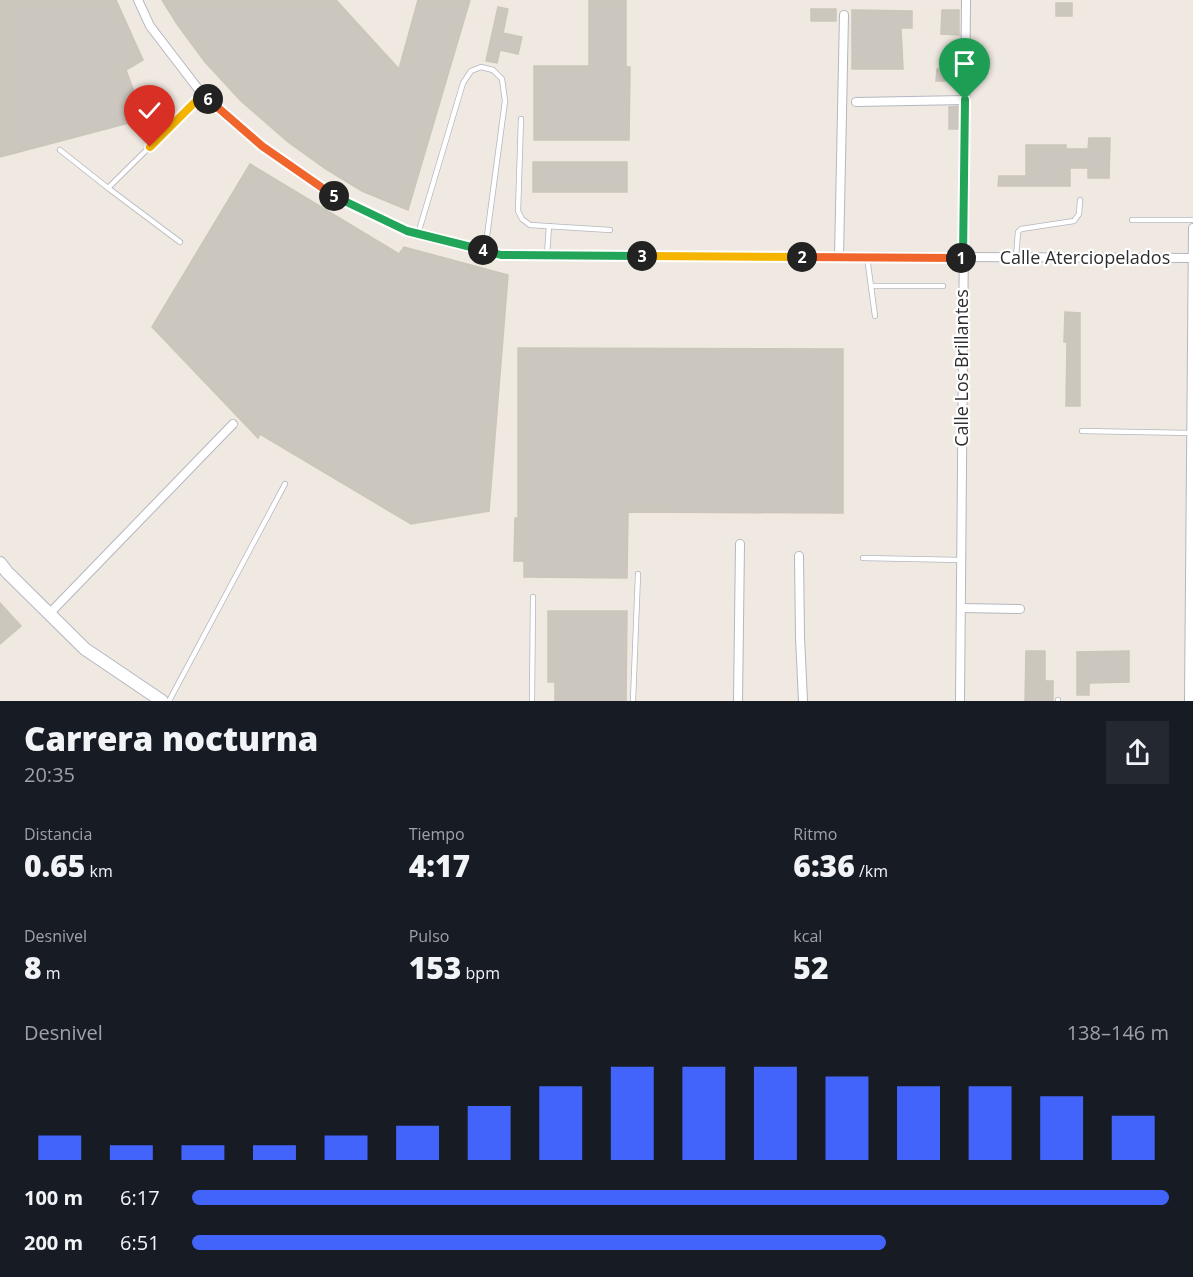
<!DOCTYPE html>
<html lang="es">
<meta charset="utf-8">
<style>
:root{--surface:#171b24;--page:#242831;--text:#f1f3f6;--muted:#9ea1a6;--accent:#4264fb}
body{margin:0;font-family:"Open Sans",sans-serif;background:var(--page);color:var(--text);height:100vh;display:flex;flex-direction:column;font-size:22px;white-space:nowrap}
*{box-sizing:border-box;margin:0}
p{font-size:20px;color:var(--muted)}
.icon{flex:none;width:33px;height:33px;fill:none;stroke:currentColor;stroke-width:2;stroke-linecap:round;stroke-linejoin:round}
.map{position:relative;height:701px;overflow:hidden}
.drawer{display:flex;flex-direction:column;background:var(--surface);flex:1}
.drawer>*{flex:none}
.pin{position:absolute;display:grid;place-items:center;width:51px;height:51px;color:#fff;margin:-62px -26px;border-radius:50% 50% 50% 0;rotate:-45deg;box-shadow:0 0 6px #0007}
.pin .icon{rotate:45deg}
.km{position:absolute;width:30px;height:30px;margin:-15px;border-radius:50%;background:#222;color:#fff;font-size:16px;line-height:30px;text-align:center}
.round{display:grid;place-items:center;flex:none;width:63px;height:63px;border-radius:0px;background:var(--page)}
.overview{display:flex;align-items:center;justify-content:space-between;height:102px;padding:0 24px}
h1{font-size:33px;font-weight:800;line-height:45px}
.metrics{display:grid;grid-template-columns:repeat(3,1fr);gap:9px;height:102px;padding:6px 24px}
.metrics div{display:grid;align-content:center}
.metrics b{font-size:30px;font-weight:800}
.metrics small{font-size:16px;font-weight:400}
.metrics p{font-size:16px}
.chart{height:168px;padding:12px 24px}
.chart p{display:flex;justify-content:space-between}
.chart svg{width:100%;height:108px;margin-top:6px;stroke:var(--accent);stroke-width:6}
ul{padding:0 24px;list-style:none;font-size:20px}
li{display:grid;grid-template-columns:96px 72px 1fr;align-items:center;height:45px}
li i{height:15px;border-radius:8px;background:var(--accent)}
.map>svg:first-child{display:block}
</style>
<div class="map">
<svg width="1193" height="701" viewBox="0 0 1193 701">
<rect width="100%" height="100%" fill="#efe9e1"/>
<g fill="#cbc7bf" stroke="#cbc5ba" stroke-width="1.5">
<path d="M0,0H116L143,60L126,70L144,119L0,157Z"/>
<path d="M162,0H336L399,69L418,0H470L408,210L362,191L326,169L288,142L241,101L205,62L177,24Z"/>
<path d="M589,0H626V67H630L629,140H534V66H589Z"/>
<rect x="1056" y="3" width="16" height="13"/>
<path d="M498,7L508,9L503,33L522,37L518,54L500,50L497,63L486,61Z"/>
<rect x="811" y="9" width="25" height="12"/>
<path d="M852,10L912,11V28H901L903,69H852Z"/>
<path d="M942,10H959V35L941,34Z"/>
<path d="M937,69H959V81H936Z"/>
<path d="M958,106V129H949V107Z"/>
<path d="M1089,138H1110L1109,178H1088V168H1070V186H998L999,176H1026V145H1066V149H1088Z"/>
<rect x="533" y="162" width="94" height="30"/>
<path d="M250,164L399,254L404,247L508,275L489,511L411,524L260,434L258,438L152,327Z"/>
<path d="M1065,312L1080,313V406H1066L1067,342H1064Z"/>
<path d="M518,348L843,349V513L628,512L627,578L524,577V561H514L515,518H518Z"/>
<path d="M0,603L21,626L0,644Z"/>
<path d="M548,611H627L626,701H555V682H548Z"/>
<path d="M1026,651H1045V681H1053V701H1025Z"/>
<path d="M1129,651V682L1089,683V695H1077V652Z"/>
</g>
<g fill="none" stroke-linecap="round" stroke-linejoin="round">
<g stroke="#b4b7c1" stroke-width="6">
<g id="lane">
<path d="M521,119L518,211L522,219L530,225L610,230"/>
<path d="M60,150L108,188L180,242"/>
<path d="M108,188L203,94"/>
<path d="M1132,220H1193"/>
<path d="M418,234L463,83L471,71L481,67L493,70L502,79L505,101L485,251"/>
<path d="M547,255L549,226"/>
<path d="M867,257L875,316"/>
<path d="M1016,257L1018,232L1021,229L1074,221L1079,214L1080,200"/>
<path d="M871,286H943"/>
<path d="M1082,431L1191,433"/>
<path d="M863,558L961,560"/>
<path d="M1058,700V701"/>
<path d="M169,701L285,484"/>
<path d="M532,701L533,597"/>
<path d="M633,701L638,574"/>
</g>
</g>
<g stroke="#b4b7c1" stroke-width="10">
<g id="street">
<path d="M138,0L150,26L199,90L262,146L328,193L407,231L501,255L1193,258"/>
<path d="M856,102L965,100"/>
<path d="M839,257L844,15"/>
<path d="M799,556L800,637L803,701"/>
<path d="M961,608L1020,609"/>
<path d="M49,614L233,424"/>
<path d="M738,701L740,544"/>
<path d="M960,701L966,0"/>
<path d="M1189,701L1193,228"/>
</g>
</g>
<g stroke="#b4b7c1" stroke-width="14">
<path id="secondary" d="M0,563L7,572L85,649L162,701"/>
</g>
<use href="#lane" stroke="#fff" stroke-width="4.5"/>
<use href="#street" stroke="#fff" stroke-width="8"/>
<use href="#secondary" stroke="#fff" stroke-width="12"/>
</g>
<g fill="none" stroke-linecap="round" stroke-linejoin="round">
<g stroke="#fff" stroke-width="12">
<path id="split-1" d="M961,258H963L965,100"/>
</g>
<g stroke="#fff" stroke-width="12">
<path id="split-2" d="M802,257L961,258"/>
</g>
<g stroke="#fff" stroke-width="12">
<path id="split-3" d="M642,256L802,257"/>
</g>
<g stroke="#fff" stroke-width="12">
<path id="split-4" d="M483,250L501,255L642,256"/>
</g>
<g stroke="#fff" stroke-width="12">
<path id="split-5" d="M334,196L407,231L483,250"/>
</g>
<g stroke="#fff" stroke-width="12">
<path id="split-6" d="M208,99L262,146L334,196"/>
</g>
<g stroke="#fff" stroke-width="12">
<path id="split-7" d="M150,147L203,94L208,99"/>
</g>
<use href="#split-1" stroke="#22a559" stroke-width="8"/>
<use href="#split-2" stroke="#f0652b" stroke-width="8"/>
<use href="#split-3" stroke="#f5b400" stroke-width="8"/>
<use href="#split-4" stroke="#22a559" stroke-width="8"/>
<use href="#split-5" stroke="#22a559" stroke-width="8"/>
<use href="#split-6" stroke="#f0652b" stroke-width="8"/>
<use href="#split-7" stroke="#f5b400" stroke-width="8"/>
</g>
<g text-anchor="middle" stroke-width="4.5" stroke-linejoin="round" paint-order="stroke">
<g font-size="18" fill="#2e2e2e" stroke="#fff">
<text x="1085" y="264">Calle Aterciopelados</text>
<text transform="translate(962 368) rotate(-90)" y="6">Calle Los Brillantes</text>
</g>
</g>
</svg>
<div class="pin" style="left:965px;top:100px;background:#1e9e55"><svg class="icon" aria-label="arrive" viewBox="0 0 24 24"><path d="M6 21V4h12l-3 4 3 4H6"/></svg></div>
<div class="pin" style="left:150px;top:147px;background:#d93025"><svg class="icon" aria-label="check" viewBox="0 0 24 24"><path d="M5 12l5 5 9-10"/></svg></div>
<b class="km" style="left:961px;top:258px">1</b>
<b class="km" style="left:802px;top:257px">2</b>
<b class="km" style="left:642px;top:256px">3</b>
<b class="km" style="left:483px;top:250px">4</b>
<b class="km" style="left:334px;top:196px">5</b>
<b class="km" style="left:208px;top:99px">6</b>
</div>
<section class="drawer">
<div class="overview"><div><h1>Carrera nocturna</h1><p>20:35</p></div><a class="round"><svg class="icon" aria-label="share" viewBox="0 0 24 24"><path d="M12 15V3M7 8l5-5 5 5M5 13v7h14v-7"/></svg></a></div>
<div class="metrics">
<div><p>Distancia</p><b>0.65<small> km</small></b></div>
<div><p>Tiempo</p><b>4:17</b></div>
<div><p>Ritmo</p><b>6:36<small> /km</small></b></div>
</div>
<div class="metrics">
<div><p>Desnivel</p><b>8<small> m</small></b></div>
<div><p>Pulso</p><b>153<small> bpm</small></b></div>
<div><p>kcal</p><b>52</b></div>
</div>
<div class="chart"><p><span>Desnivel</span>138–146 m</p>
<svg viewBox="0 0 160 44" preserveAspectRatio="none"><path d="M5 44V34M15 44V38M25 44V38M35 44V38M45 44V34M55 44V30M65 44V22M75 44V14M85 44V6M95 44V6M105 44V6M115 44V10M125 44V14M135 44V14M145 44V18M155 44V26"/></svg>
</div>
<ul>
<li><b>100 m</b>6:17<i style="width:100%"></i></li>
<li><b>200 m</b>6:51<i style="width:71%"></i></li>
</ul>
</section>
